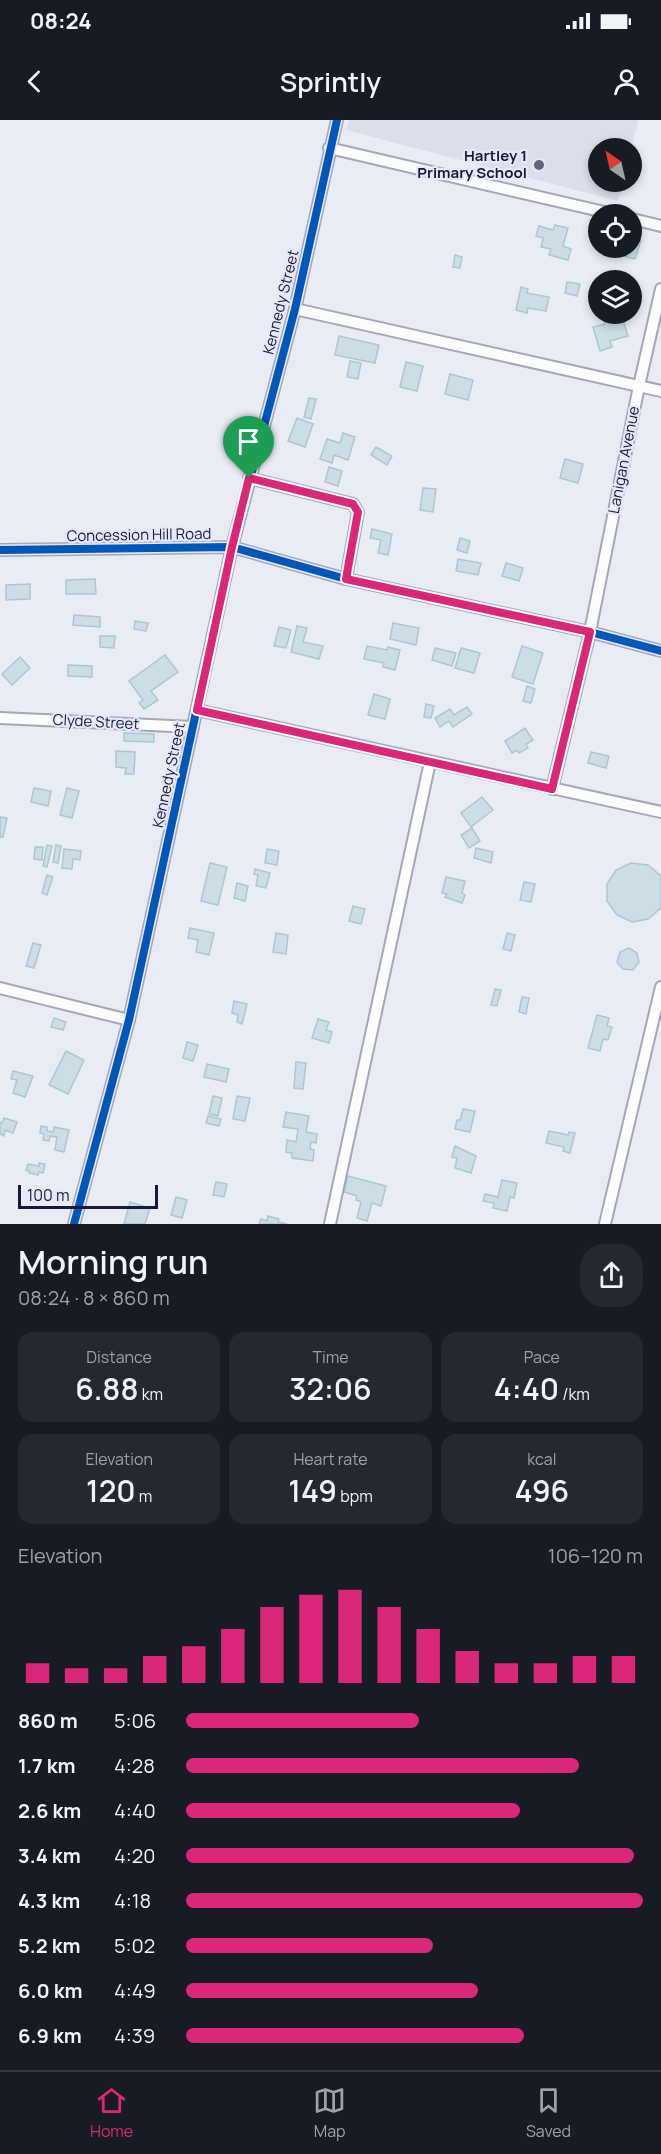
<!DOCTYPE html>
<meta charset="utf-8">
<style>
:root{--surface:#171b24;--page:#242831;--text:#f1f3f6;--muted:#9ea1a6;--line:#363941;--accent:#db2777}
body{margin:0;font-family:Manrope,sans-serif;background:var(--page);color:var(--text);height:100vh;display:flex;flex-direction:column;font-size:22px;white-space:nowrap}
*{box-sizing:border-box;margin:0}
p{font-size:20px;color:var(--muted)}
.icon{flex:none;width:33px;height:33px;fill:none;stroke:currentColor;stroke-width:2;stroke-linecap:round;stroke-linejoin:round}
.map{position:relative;height:1104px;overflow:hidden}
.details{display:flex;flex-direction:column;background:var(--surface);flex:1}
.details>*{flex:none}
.needle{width:39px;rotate:326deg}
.buttons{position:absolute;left:588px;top:18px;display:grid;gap:12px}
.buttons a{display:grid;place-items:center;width:54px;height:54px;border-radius:50%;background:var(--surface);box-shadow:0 3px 9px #0003;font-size:30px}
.scale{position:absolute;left:18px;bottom:15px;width:140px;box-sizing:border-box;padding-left:6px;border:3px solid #191a37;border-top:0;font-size:16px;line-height:21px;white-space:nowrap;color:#191a37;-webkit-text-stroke:4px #e6e8f8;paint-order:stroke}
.pin{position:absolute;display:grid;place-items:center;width:51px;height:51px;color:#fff;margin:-62px -26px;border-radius:50% 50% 50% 0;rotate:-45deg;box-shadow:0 0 6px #0007}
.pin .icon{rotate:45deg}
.round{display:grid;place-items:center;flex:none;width:63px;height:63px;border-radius:24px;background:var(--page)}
.head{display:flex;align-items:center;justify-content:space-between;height:102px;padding:0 18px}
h1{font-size:33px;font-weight:600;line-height:45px}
.figures{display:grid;grid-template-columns:repeat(3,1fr);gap:9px;height:102px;padding:6px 18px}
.figures div{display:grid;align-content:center;border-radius:15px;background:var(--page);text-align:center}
.figures b{font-size:30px;font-weight:600}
.figures small{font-size:16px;font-weight:400}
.figures p{font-size:16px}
.chart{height:168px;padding:12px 18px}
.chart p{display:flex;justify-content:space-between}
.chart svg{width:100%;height:108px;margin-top:6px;stroke:var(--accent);stroke-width:6}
ul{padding:0 18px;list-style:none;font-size:20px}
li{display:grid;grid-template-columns:96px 72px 1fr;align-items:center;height:45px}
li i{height:15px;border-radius:8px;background:var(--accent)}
.status{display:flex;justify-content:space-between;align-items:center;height:42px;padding:0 30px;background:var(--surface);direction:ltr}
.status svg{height:16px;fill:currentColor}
header{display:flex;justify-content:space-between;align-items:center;height:78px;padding:0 18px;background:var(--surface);font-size:27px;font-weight:600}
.dock{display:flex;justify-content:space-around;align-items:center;height:84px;border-top:2px solid var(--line);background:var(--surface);font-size:16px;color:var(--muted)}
.dock a{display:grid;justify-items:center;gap:3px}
.dock .on{color:var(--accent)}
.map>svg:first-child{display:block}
</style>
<div class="status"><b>08:24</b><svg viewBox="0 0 49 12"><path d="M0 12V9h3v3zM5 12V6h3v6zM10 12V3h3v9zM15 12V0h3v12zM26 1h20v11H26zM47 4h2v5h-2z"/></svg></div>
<header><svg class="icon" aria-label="back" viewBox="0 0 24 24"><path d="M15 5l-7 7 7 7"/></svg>Sprintly<svg class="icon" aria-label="person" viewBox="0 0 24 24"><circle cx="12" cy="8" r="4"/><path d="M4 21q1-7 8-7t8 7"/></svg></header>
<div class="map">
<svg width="661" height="1104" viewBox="0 0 661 1104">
<rect width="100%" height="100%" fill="#eaecf4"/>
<path fill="#dbdeeb" d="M349,0H638L631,28H598V62H623L618,81L346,10Z"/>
<g fill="#ccdde5" stroke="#afc6d0" stroke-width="1.5">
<path d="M555,105L568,108L563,126L571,129L568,140L549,135L551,129L541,127L543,118L536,116L539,106L553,110Z"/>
<path d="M632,117L641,120L635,139L611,133L613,128H632Z"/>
<path d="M455,135L462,137L460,148L453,147Z"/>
<path d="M567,162L580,164L577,176L565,173Z"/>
<path d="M521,167L528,169L527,173L549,177L546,191L528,188L527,193L516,190Z"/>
<path d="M621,194L628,216L610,221L612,227L600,231L593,207L605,204L604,198Z"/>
<path d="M339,216L379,225L375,243L335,235Z"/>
<path d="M350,241L361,243L358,259L347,257Z"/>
<path d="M406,242L423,246L417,271L400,267Z"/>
<path d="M450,254L473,260L468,280L445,274Z"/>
<path d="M309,278L316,279L311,299L304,297Z"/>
<path d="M297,298L313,304L305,327L288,321Z"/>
<path d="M343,313L355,317L348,340L334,335L332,343L320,339L327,319L340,323Z"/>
<path d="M376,327L392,336L387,345L371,335Z"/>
<path d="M565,339L583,344L578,363L560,358Z"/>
<path d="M329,347L342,351L338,366L325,362Z"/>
<path d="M423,368L436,369L433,392L420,390Z"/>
<path d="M372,409L392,414L388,435L378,433L381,420L370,418Z"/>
<path d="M460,418L470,421L467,433L457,430Z"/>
<path d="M458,439L481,443L478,455L456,451Z"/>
<path d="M506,443L523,448L519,461L502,456Z"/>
<path d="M95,459L96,474H66V460Z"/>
<path d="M30,464V479L6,480V465Z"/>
<path d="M74,495L100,497V507L73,505Z"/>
<path d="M135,501L148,503L146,511L134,509Z"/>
<path d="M393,503L419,508L416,525L390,519Z"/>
<path d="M297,506L307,508L303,522L323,526L319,539L291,532Z"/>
<path d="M279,507L291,510L286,528L274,526Z"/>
<path d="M100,516H115L114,528L100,527Z"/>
<path d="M367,526L387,530L388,527L400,530L395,550L383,547L384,543L364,539Z"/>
<path d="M522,526L543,533L533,564L512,557Z"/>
<path d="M435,528L456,533L452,546L432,540Z"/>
<path d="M461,528L480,533L474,553L455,548Z"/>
<path d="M165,535L178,552L151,571L158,580L144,589L139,583L143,580L129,561Z"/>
<path d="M20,537L30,548L12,565L2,554Z"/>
<path d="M68,545L92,546V557L68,556Z"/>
<path d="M527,566L535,569L531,583L523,581Z"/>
<path d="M374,574L390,579L385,599L368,595Z"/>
<path d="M426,584L434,586L431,598L424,597Z"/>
<path d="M467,587L472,594L453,607L449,601L440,607L435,598L450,589L454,595Z"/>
<path d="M525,608L533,620L526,624L528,628L519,633L517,630L512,633L505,621Z"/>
<path d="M124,613L154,614V622L124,621Z"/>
<path d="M116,631L135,632L134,654H125L126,648L116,647Z"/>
<path d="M591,632L609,636L606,648L588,643Z"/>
<path d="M34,668L51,671L48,686L31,682Z"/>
<path d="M67,668L79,671L72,698L60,695Z"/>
<path d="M482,677L493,690L471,707L461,693Z"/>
<path d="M0,697L7,698L3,717H0Z"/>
<path d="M472,708L480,721L469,728L461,715Z"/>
<path d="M47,725L52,726L47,747L43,746Z"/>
<path d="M56,725L61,726L58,743L53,742Z"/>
<path d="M35,727H43L42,740L34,739Z"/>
<path d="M476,728L493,732L491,743L474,738Z"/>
<path d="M64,729L81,731L80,740L73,739L72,749L62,748Z"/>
<path d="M267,729L279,731L277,745L265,743Z"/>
<path d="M210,743L227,747L218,785L201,781Z"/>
<path d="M631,743L648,745L661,756V788L648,799L632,802L617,795L607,781V764L616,750Z"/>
<path d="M255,749L270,753L266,768L256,766L258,755L254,754Z"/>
<path d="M47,755L53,757L47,775L42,773Z"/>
<path d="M446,757L465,761L462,773L465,775L462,783L445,777L447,774L442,773Z"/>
<path d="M524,762L535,764L531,782L520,780Z"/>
<path d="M237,763L248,766L245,781L234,778Z"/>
<path d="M353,786L365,789L361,804L349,801Z"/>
<path d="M190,808L214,813L209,835L196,832L198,820L188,818Z"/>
<path d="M276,813L288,815L286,834L273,832Z"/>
<path d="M507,813L515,815L511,831L503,829Z"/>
<path d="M33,823L41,825L34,848L26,846Z"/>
<path d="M629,828L637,833L639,842L633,850L623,849L617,842L620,832Z"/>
<path d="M495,869L501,870L497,886L491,885Z"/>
<path d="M522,877L529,878L526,894L519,892Z"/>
<path d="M234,881L247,884L242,904L237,902L238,895L232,893Z"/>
<path d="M597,895L609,898L607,906L612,907L608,920L603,919L600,931L588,928Z"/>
<path d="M54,898L66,902L63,910L51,907Z"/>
<path d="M318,899L329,902L326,910L332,912L329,923L312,918Z"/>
<path d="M187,922L198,925L193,941L183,938Z"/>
<path d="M66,931L84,940L68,974L49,965Z"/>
<path d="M296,942L306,943L303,969L294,968Z"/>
<path d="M207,944L229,949L226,962L204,957Z"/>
<path d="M13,951L33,956L25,977L13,973L17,960L11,959Z"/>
<path d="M213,976L222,978L218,996L209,994Z"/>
<path d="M237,976L250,978L245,1001L233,999Z"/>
<path d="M463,989L475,991L470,1012L455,1009L457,1000H460Z"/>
<path d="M286,992L309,996L306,1012L317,1014L316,1023L311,1022L310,1029L314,1030L313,1041L292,1038V1033L286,1032L287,1020L296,1022L298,1009L283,1007Z"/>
<path d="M208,996L221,999L219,1006L206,1003Z"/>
<path d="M4,998L17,1002L13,1013L5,1010L4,1016L0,1014V1002L2,1003Z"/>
<path d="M41,1006L47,1007V1011L53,1012L54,1007L69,1010L64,1032L55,1030L57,1017L50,1016L49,1021L43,1020L44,1014L40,1013Z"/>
<path d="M549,1011L568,1015L569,1012L575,1013L570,1033L563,1031L564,1027L546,1023Z"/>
<path d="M455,1026L476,1036L471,1053L455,1048L457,1038L452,1037Z"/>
<path d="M39,1043L45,1044L43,1053L39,1052L38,1055L29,1053V1051L26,1050L28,1044L39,1046Z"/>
<path d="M348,1056L386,1066L381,1086L372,1083L367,1101L357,1098L361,1082L356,1080L357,1076L344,1072Z"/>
<path d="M502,1060L517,1063L514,1078L510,1077L507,1091L493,1088L494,1083L483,1081L485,1074L498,1077Z"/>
<path d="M216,1062L227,1064L224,1077L213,1075Z"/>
<path d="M176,1077L187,1080L182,1098L171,1095Z"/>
<path d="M130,1082L150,1088L145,1104H124Z"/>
<path d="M268,1096L279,1099L278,1102L287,1104H259L261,1099L267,1101Z"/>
</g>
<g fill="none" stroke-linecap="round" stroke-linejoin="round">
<g stroke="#a5a7b8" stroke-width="14">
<g id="street">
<path d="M329,28L613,94"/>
<path d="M632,99L661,106"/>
<path d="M295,189L661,271"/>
<path d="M249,358L353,384L358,392L346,459"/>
<path d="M0,430L232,427L346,459L590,512L661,531"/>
<path d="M197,590L661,692"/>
<path d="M0,598L193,607"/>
<path d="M552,669L590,512L639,266L661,169"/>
<path d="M0,868L129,900"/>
<path d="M74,1104L129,900L232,427L295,189L337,0"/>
<path d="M330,1104L430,642"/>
<path d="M605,1104L661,867"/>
</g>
</g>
<use href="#street" stroke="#fcfcfd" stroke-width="10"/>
<g stroke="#e6e8f8" stroke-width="11">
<g id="cycleway">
<path d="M0,430L232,427L346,459L590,512L661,531"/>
<path d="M74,1104L129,900L232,427L295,189L337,0"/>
</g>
</g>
<use href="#cycleway" stroke="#0057b8" stroke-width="8"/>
</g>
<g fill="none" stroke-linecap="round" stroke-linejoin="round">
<g stroke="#fff" stroke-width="12">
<path id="route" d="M249,358L353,384L358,392L346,459L590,512L552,669L197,590L232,427Z"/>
</g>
<use href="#route" stroke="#db2777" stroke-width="8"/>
</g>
<circle fill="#626479" stroke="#e6e8f8" stroke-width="2" cx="539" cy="45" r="6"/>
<g text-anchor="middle" stroke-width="4.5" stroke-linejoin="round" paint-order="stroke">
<g font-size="15" font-weight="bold" fill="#191a37" stroke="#e6e8f8" text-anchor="end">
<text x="527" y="41">Hartley 1<tspan x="527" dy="17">Primary School</tspan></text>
</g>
<g font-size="15" fill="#191a37" stroke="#e6e8f8">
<text transform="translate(281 182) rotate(-76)" y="5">Kennedy Street</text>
<text transform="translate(624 340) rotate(-79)" y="5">Lanigan Avenue</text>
<text transform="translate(139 415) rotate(-1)" y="5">Concession Hill Road</text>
<text transform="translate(96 602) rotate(3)" y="5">Clyde Street</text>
<text transform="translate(169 655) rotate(-78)" y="5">Kennedy Street</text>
</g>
</g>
</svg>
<div class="buttons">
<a><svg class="needle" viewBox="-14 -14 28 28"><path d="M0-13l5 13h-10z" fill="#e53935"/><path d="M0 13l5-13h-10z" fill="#9ea1a6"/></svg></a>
<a><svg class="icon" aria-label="locate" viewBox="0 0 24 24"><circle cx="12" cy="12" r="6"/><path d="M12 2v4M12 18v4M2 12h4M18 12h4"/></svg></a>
<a><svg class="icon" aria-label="layers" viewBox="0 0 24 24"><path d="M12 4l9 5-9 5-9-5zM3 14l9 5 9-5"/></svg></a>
</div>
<div class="scale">100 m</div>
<div class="pin" style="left:249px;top:358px;background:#1e9e55"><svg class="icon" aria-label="arrive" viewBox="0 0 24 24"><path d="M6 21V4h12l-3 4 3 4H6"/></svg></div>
</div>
<section class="details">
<div class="head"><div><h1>Morning run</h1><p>08:24 · 8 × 860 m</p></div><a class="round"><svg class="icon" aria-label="share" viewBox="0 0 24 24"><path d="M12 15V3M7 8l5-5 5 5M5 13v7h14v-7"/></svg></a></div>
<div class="figures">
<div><p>Distance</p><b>6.88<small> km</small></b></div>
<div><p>Time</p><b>32:06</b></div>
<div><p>Pace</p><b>4:40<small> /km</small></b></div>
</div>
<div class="figures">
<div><p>Elevation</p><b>120<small> m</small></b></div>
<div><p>Heart rate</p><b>149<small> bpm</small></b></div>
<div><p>kcal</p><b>496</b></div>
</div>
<div class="chart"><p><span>Elevation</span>106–120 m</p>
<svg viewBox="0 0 160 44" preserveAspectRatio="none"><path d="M5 44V36M15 44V38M25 44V38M35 44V33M45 44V29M55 44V22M65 44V13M75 44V8M85 44V6M95 44V13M105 44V22M115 44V31M125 44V36M135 44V36M145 44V33M155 44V33"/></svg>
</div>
<ul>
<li><b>860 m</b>5:06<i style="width:51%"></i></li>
<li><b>1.7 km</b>4:28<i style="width:86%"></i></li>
<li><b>2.6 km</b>4:40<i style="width:73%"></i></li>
<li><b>3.4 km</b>4:20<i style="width:98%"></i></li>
<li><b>4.3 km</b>4:18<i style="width:100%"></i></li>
<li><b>5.2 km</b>5:02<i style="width:54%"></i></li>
<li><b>6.0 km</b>4:49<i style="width:64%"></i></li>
<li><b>6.9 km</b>4:39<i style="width:74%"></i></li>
</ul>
</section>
<nav class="dock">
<a class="on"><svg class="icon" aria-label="home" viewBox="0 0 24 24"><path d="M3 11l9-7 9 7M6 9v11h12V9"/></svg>Home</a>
<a><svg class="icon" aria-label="map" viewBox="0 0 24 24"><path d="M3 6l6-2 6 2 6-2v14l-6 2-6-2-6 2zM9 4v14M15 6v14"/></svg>Map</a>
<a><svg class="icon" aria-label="saved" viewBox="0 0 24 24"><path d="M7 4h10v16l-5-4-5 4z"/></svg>Saved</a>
</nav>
